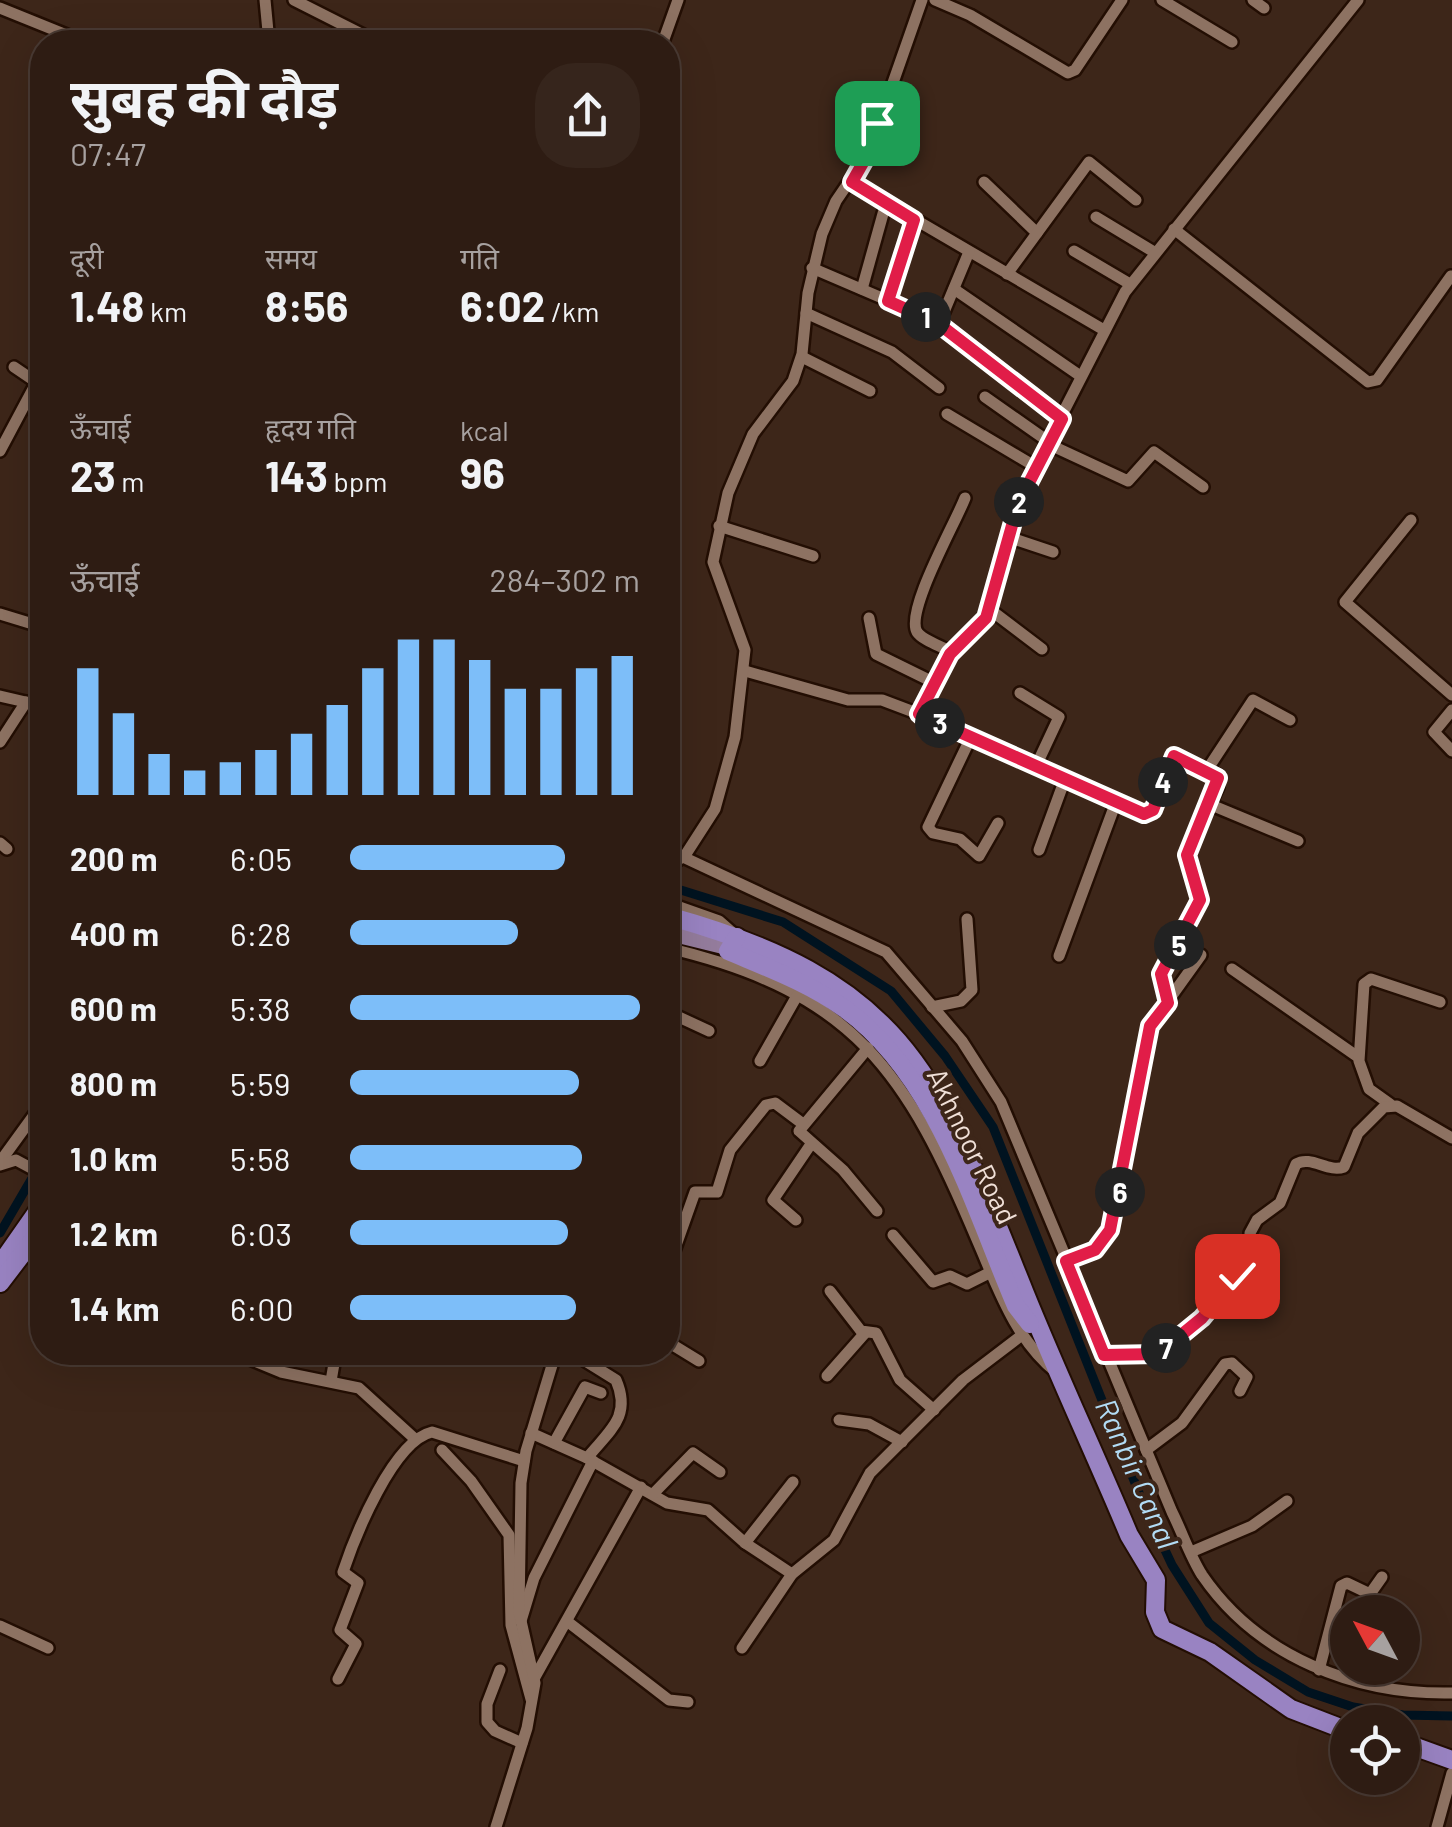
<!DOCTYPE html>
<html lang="hi">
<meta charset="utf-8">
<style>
:root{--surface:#2e1c13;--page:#36251c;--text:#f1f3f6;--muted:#a7a1a0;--line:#493a33;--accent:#7dbef9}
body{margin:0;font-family:Barlow,"Noto Sans Devanagari",sans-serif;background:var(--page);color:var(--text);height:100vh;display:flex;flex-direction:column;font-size:38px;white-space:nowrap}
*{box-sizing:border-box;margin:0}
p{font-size:32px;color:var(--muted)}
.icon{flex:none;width:55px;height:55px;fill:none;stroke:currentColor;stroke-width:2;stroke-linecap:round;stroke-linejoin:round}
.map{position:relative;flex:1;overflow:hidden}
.panel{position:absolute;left:30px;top:30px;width:650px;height:1335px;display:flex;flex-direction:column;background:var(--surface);border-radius:40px;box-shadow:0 10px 40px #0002,0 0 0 2px var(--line)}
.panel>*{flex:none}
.needle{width:65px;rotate:311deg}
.fabs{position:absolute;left:1330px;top:1595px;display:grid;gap:20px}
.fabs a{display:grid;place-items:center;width:90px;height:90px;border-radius:50%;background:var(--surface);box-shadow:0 10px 40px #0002,0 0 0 2px var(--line);font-size:50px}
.pin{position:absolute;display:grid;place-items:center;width:85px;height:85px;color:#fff;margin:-42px;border-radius:20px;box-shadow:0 5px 15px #0006}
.km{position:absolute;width:50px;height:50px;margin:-25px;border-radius:50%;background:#222;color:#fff;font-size:28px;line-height:50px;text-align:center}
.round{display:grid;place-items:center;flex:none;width:105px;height:105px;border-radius:40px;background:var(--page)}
.head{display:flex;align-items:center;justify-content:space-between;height:170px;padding:0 40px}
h1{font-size:55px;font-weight:700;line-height:75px}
.metrics{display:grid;grid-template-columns:repeat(3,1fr);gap:15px;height:170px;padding:10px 40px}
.metrics div{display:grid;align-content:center}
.metrics b{font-size:42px;font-weight:700}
.metrics small{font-size:28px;font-weight:400}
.metrics p{font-size:28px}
.chart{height:280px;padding:20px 40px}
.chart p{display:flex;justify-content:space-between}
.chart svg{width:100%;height:180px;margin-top:10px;stroke:var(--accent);stroke-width:6}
ul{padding:0 40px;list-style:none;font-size:32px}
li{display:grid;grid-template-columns:160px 120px 1fr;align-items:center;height:75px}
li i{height:25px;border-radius:12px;background:var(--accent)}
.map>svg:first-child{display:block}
</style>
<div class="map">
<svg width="1452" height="1827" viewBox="0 0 1452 1827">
<rect width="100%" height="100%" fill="#3d2619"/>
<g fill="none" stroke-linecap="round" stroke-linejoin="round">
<g stroke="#001320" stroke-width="9">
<path d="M668,886L783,922L891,991L945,1056L993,1127L1143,1503L1172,1565L1209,1623L1255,1660L1308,1692L1353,1707L1403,1715L1452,1716"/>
<path d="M0,1233L42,1161"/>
</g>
<g stroke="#230e03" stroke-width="16">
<g id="minor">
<path d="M265,0L269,42"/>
<path d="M294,0L377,42"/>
<path d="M935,0L970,15L1068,73L1075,70L1122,0"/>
<path d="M1162,0L1232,42"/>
<path d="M1253,0L1264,8"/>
<path d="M0,8L84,42"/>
<path d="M663,42L678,0"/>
<path d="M851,182L1104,330"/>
<path d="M984,182L1037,233"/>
<path d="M1096,217L1154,252"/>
<path d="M1174,229L1368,382L1377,380L1451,276"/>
<path d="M1074,251L1130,284"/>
<path d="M812,268L931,319L1062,419"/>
<path d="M1007,274L1089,162L1136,200"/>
<path d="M862,289L886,203"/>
<path d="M954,289L1079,375"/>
<path d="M889,301L914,220"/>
<path d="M806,313L892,352L939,388"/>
<path d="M939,324L969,252"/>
<path d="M802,357L870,391"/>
<path d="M14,367L42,386"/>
<path d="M985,397L1059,449L1128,481L1154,452L1203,487"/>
<path d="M947,414L1036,467"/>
<path d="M0,451L42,372"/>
<path d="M1411,520L1345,602L1452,695"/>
<path d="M719,526L813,556"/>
<path d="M1008,537L1053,552"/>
<path d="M988,608L1042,649"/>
<path d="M0,614L36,625"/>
<path d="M869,618L876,654L935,683"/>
<path d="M951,652C943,647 922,640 917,632C905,611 956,522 965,498"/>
<path d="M745,671L848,700H882L919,714L950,654L983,623L1026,485L1125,292L1358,0"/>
<path d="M1020,693L1059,717L1036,766"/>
<path d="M0,696L30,703"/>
<path d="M37,704L36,628L42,608"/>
<path d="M1452,710L1434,732L1452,751"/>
<path d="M919,714L1144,814L1153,810L1174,756L1218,775V787L1187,855L1201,900L1160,977L1168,1003L1150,1027L1110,1230L1095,1251L1066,1261"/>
<path d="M971,737L928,827L933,833L960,839L979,856L998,823"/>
<path d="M0,742L26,702"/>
<path d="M1207,770L1253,700L1290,720"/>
<path d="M1209,804L1298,841"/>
<path d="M0,843L7,849"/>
<path d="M1039,850L1065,779"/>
<path d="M683,857L886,952L962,1041L1001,1102L1172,1512C1182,1532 1190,1556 1202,1575C1258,1657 1356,1695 1452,1693"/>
<path d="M668,868L686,854L715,809L735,737L745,650L713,562L728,493L753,434L793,381L802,354L808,293L822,234L836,201L868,154L922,0"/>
<path d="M668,903L719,921L735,935"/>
<path d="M668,948C855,992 907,1072 978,1242C998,1288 1015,1339 1056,1372"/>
<path d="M1059,956L1116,802"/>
<path d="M1232,969L1358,1057"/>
<path d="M1168,1001L1201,955"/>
<path d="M932,1007L961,1001L972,990L967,919"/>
<path d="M668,1012L709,1031"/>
<path d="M868,1048L799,1131L843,1170L877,1211"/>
<path d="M760,1061L798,994"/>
<path d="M1390,1104L1369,1089L1359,1061L1364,984L1371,979L1440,1002"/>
<path d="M0,1162L42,1104"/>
<path d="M0,1165L16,1160L42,1174"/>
<path d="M796,1220L773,1200L811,1144"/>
<path d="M893,1235L933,1282L950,1276L967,1284L991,1272"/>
<path d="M668,1268L695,1192H717L730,1150L766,1105L775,1103L803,1124"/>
<path d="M830,1291L861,1331L876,1333L900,1380L934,1410"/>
<path d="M668,1342L699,1361"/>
<path d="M233,1352L281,1372L359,1388L415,1439"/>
<path d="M571,1352L616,1380C632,1417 609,1431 587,1458"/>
<path d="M1103,1355L1158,1354L1202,1318L1253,1258L1250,1233L1257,1220L1280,1203L1296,1164C1311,1155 1328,1173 1344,1167L1358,1133L1384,1107L1397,1106L1452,1138"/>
<path d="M827,1376L865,1333"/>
<path d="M331,1381L336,1352"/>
<path d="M839,1420L869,1424L902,1442"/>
<path d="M531,1433L587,1458L667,1503L708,1510L745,1543L792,1574"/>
<path d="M554,1443L585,1387L601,1393"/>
<path d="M442,1450L471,1481L509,1535L511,1625L531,1699"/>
<path d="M1146,1450L1182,1423L1225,1364L1232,1363L1247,1377L1240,1391"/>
<path d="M653,1494L693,1453L720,1472"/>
<path d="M745,1543L793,1482"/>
<path d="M1191,1552L1252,1526L1287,1501"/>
<path d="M521,1621L534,1578L593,1461"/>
<path d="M568,1622L669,1700L688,1702"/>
<path d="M0,1626L48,1648"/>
<path d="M742,1648L792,1574L834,1540L870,1473L963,1380L1022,1335"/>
<path d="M500,1670L487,1704V1722L495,1731L522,1743"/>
<path d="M1319,1670L1341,1586L1347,1583L1370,1594L1382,1577"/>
<path d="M535,1677L641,1487"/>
<path d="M338,1679L356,1644L340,1630L358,1583L343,1572C355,1536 393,1441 432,1432L524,1461"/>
<path d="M496,1827L527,1728L535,1683L519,1612L521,1483L526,1451L556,1352"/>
<path d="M1437,1827L1452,1773"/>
</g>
</g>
<g stroke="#230e03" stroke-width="20">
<path id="major" d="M668,933L729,948"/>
</g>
<g stroke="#230e03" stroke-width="22">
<g id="highway">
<path d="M668,916C907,982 937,1075 1024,1291C1057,1373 1095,1454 1129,1535L1156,1580L1155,1612L1162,1629L1210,1652L1291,1709L1348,1731"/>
<path d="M737,937L728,951C768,968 809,983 845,1009C937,1076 973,1206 1016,1306L1030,1324"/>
<path d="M0,1265L42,1205"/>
<path d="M0,1283L39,1232"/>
<path d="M1402,1742L1452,1760"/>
</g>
</g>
<use href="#minor" stroke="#8d7262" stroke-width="11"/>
<use href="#major" stroke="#947c9c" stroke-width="15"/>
<use href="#highway" stroke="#9983c2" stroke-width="18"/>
</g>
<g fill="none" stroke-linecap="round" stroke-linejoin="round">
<g stroke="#fff" stroke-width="20">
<path id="route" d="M877,123L868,154L852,182L914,220L888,301L939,324L1062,419L1018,504L986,618L950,654L919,714L1144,814L1153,810L1174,756L1218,778L1187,855L1200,900L1161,974L1168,1003L1150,1026L1110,1230L1095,1250L1066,1261L1104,1355L1158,1354L1202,1318L1237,1276"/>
</g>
<use href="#route" stroke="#e11d48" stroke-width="12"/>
</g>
<g text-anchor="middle" stroke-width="8" stroke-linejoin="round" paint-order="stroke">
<g font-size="28" fill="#f0e0d8" stroke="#3d2619">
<text transform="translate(972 1146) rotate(64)" y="10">Akhnoor Road</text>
</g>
<g font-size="30" font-style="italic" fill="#b2dcf5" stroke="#3d2619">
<text transform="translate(1136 1474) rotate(66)" y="10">Ranbir Canal</text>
</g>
</g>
</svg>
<div class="fabs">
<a><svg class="needle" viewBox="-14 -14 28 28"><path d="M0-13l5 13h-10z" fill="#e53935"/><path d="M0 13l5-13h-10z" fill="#a7a1a0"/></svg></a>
<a><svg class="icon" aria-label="locate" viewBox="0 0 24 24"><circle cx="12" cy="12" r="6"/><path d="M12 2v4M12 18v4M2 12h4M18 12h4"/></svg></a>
</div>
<div class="pin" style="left:877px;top:123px;background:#1e9e55"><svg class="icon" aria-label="arrive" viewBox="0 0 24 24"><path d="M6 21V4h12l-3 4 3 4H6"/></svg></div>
<div class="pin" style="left:1237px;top:1276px;background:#d93025"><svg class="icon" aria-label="check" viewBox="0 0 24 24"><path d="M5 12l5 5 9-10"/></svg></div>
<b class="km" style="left:926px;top:317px">1</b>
<b class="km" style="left:1019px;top:502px">2</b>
<b class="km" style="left:940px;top:723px">3</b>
<b class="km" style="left:1163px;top:782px">4</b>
<b class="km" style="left:1179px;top:945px">5</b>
<b class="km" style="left:1120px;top:1192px">6</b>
<b class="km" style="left:1166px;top:1348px">7</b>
<section class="panel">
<div class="head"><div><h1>सुबह की दौड़</h1><p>07:47</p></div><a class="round"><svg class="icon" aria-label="share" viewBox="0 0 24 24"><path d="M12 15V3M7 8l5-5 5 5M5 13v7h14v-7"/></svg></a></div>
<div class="metrics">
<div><p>दूरी</p><b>1.48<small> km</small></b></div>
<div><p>समय</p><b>8:56</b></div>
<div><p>गति</p><b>6:02<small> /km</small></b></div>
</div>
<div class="metrics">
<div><p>ऊँचाई</p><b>23<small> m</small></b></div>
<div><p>हृदय गति</p><b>143<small> bpm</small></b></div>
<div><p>kcal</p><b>96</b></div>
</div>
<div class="chart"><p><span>ऊँचाई</span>284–302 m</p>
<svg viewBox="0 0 160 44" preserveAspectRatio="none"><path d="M5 44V13M15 44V24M25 44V34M35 44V38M45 44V36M55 44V33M65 44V29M75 44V22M85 44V13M95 44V6M105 44V6M115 44V11M125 44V18M135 44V18M145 44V13M155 44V10"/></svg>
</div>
<ul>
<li><b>200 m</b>6:05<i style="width:74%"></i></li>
<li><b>400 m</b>6:28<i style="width:58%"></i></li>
<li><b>600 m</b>5:38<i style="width:100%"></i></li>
<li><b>800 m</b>5:59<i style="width:79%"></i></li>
<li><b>1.0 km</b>5:58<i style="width:80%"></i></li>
<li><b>1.2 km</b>6:03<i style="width:75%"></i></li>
<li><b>1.4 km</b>6:00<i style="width:78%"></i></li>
</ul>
</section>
</div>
